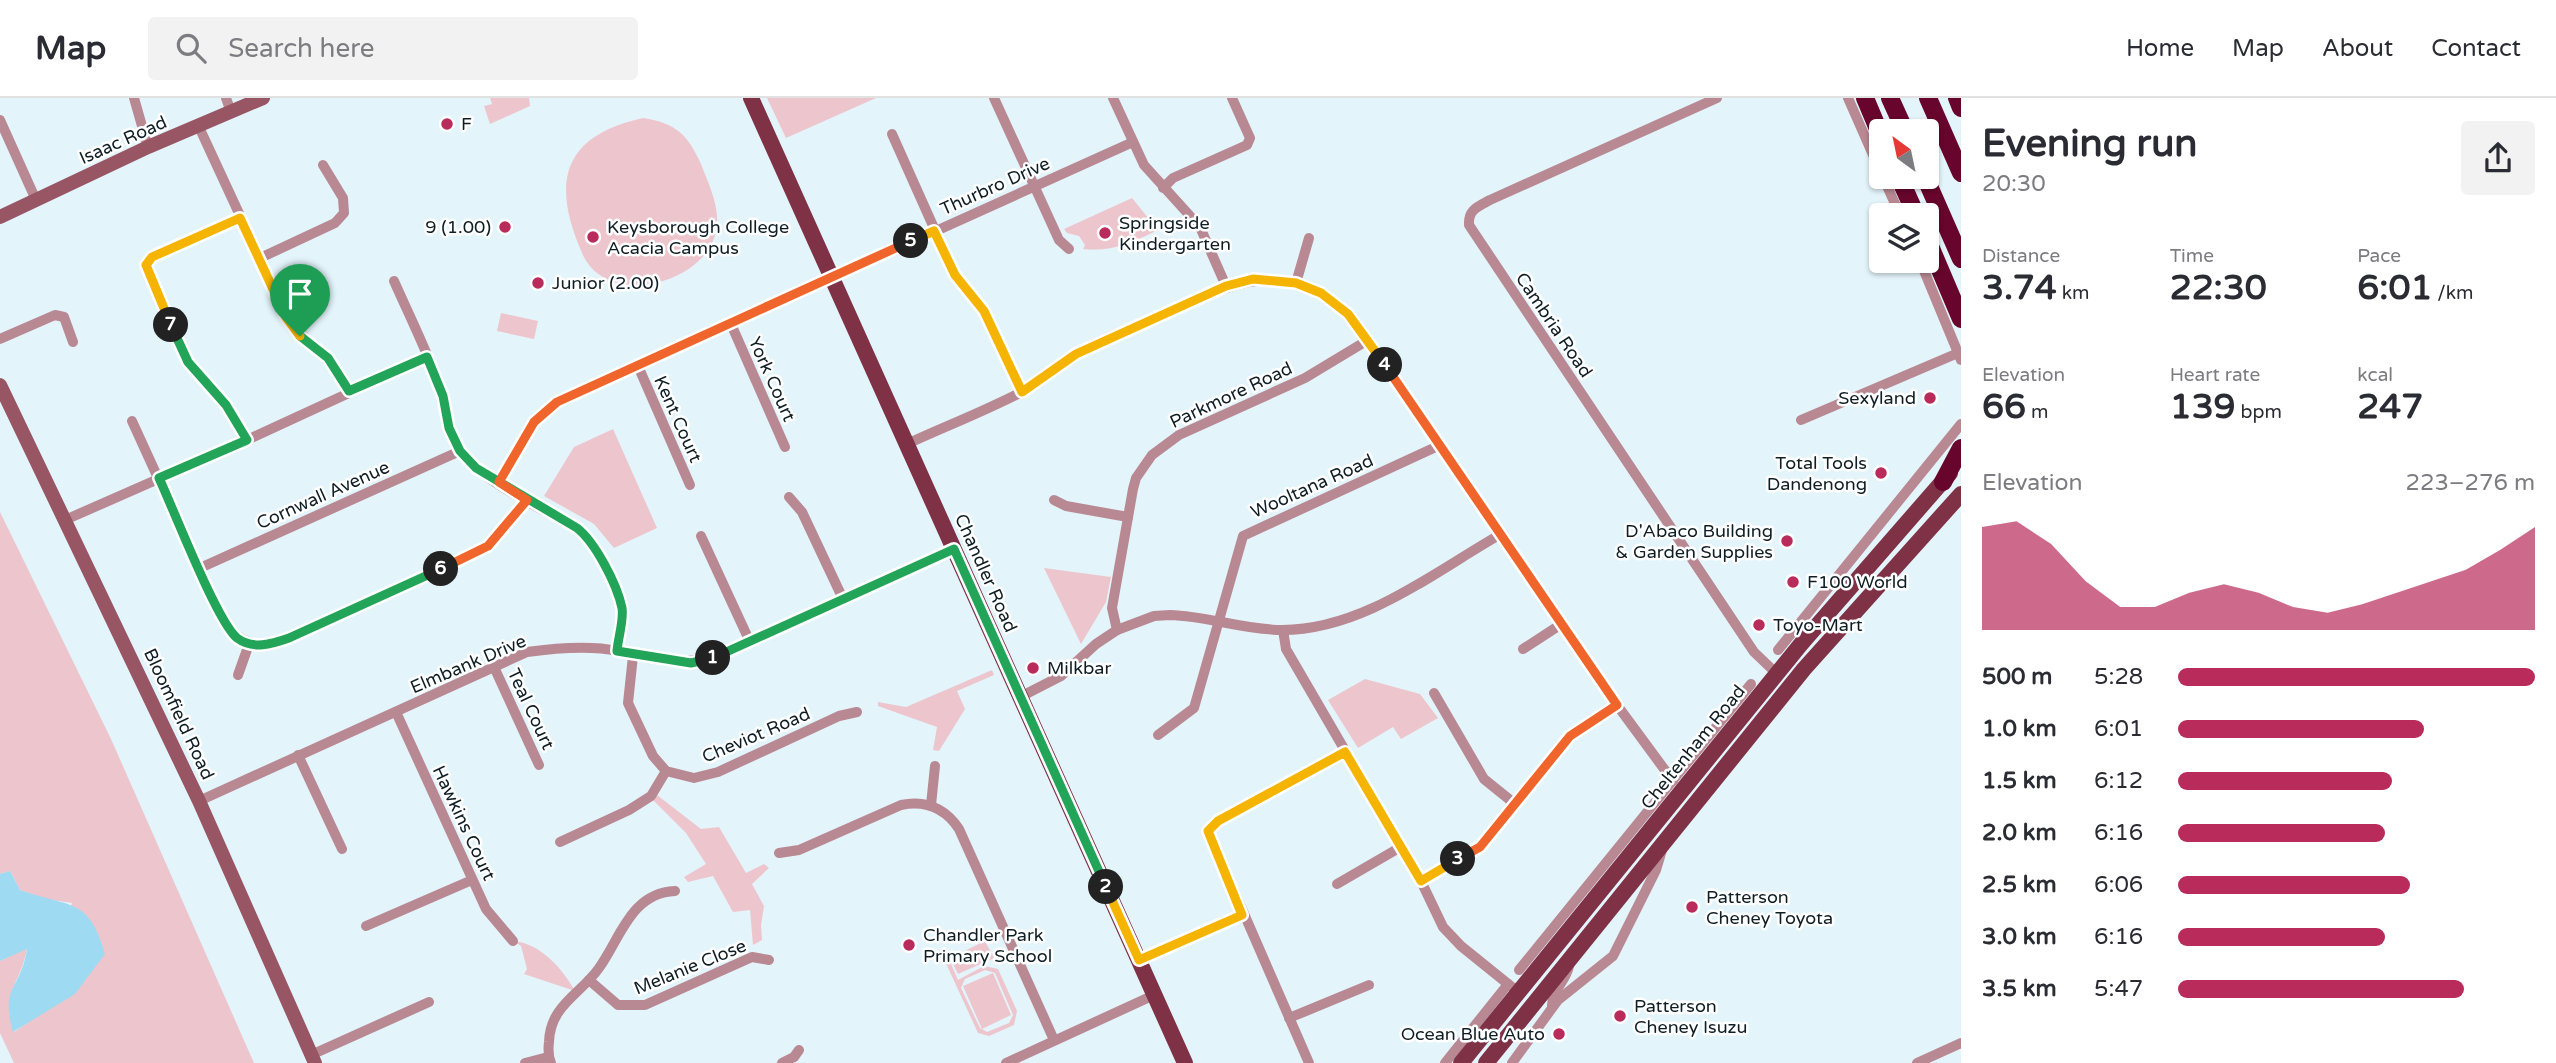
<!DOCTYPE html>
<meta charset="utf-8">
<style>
:root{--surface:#fff;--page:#f2f2f3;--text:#2b2b33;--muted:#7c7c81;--line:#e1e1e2;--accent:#b92b5a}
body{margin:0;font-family:"Varela Round",sans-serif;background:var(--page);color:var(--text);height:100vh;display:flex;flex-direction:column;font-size:26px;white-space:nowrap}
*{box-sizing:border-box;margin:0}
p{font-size:23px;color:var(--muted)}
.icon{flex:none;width:38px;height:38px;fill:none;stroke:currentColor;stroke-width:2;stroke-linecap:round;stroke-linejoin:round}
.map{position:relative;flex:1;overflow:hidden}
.sheet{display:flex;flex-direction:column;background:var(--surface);width:595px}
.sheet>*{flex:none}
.needle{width:46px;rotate:327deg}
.tools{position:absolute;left:1869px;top:21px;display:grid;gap:14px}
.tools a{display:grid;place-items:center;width:70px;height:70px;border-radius:7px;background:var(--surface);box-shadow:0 2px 5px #0004;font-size:35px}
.pin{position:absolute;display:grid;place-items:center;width:60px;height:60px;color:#fff;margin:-72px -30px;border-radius:50% 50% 50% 0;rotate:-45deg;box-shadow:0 0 7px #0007}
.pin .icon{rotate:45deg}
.km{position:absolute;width:35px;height:35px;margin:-18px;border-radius:50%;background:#222;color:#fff;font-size:19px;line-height:35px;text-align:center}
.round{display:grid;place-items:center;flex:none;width:74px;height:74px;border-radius:7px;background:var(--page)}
.overview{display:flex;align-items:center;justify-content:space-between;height:119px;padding:0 21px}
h1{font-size:38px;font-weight:700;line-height:52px}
.stats{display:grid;grid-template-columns:repeat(3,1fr);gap:10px;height:119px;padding:7px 21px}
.stats div{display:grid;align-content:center}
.stats b{font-size:35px;font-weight:700}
.stats small{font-size:19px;font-weight:400}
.stats p{font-size:19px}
.chart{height:196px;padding:14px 21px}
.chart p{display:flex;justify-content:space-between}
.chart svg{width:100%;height:126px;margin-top:7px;fill:var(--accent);opacity:.7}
ul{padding:0 21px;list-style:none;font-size:23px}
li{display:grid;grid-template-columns:112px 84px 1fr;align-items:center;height:52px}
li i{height:18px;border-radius:9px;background:var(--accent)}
header{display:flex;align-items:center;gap:42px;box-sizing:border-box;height:98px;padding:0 35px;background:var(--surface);border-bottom:2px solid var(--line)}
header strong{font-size:33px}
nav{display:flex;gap:38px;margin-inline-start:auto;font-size:24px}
.search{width:490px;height:63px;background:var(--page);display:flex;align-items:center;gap:18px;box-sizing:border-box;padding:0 24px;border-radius:7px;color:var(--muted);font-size:26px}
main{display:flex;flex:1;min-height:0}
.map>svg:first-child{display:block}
</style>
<header>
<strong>Map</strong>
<div class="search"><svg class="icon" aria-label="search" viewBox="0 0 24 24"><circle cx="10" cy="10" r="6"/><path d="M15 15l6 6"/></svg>Search here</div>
<nav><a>Home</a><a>Map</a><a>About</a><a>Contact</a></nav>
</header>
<main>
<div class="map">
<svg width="1961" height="965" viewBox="0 0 1961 965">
<rect width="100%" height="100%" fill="#e4f4fb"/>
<g fill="#edc6cd" fill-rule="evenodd">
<path d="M490,0H529L530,8L490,26L484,8L492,6Z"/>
<path d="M767,0H876L786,40Z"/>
<path d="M643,20C676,25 688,37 701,66C709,87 721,111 716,133C706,186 606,212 582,155C551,84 562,38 643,20Z"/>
<path d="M1132,100L1158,132C1132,145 1113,154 1083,151L1085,147L1079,138L1067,135L1064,131Z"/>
<path d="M501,215L538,223L534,241L497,233Z"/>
<path d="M613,331L657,430L614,450L594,426L544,398L574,349Z"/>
<path d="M0,414L111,641L254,965H14L0,935V863L27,850C20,890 0,891 14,934L30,923L72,805L45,801L20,792L10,773L0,776Z"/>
<path d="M1044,470L1111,479L1106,504L1081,546Z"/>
<path d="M992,572L994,577L957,593L965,611L939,653L933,652L937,629L878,608V604L906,609Z"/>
<path d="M1365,581L1420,596L1438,620L1401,641L1393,629L1358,650L1328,602Z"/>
<path d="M657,697L701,731L719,729L746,775L764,766L769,770L752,786L764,808L761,827L762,842L753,847L750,812L733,814L713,778L688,784L684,779L706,766L686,735L653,702Z"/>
<path d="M513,843C540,845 562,870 575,893L524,876L527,871L521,848Z"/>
<path d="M985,843L994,860L958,876L950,860Z"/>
<path d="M948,859L958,882L984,868L998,871L1017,913L1014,927L989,938L978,935L944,861ZM985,872L995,875L1013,917L1009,925L987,934L980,930L961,890L965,881Z"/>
<path d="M993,875L1011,917L982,931L963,888Z"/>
</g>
<path fill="#9fdaf3" d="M10,773L20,792C69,810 89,798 105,856L75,896L13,934C0,886 20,894 27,851L0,863V776Z"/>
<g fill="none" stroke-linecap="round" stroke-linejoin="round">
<g stroke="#b88992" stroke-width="10">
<path d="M134,0L148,49"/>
<path d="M226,0L231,14"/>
<path d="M994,0L1059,142L1069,151"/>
<path d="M1113,0L1144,67L1200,129L1226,188"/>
<path d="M1717,0L1490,102C1477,109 1468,112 1469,127L1754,554L1777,576"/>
<path d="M1848,0L1881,75"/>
<path d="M0,22L36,102"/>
<path d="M199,29L287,219C307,246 334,262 349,293"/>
<path d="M892,36L955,177L984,213L1022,294"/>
<path d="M1883,79L1900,117"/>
<path d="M1163,90L1173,80L1247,47L1250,40L1232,0"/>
<path d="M240,120L152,159L146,167L188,264L226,307L247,342"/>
<path d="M258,161L335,125L344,115L343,100L323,67"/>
<path d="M1920,163L1961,262"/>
<path d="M394,183C410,219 428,255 441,292C448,313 447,335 460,353C481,383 544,412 577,430C598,446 616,484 622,509C624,522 618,540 617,553"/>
<path d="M1296,185L1309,140"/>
<path d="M731,226L785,349"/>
<path d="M0,241L55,217L64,219L73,244"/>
<path d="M638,268L690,387"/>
<path d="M1801,322L1958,255"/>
<path d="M132,323L222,520C239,548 259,550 289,540L475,455L497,440L527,402"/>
<path d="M907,346C948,327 993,310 1033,288C1048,279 1060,265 1075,256C1102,240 1134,229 1162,216C1248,178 1302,155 1368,242L1617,607L1673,683"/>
<path d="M499,384L534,324L557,304L1133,44"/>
<path d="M789,399L802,414L843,501"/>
<path d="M1054,402L1066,408L1128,419"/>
<path d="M65,422L247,342L427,259"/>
<path d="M701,438L750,544"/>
<path d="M200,470L460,353"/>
<path d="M1117,532L1154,518L1170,517C1208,518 1244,532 1282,532C1363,532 1434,474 1501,436"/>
<path d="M1283,532L1286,551L1421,783L1443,829L1461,848L1518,894"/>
<path d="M1523,551L1563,525"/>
<path d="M1778,552L1961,326"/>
<path d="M633,558L628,605L653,658L666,673L694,680L718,674L839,618L857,614"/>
<path d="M494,569L539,667"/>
<path d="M238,577L249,546"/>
<path d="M1434,595L1484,681L1515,706"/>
<path d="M1022,598L1061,578L1096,546L1117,532L1112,510L1133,391L1136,380L1152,357L1179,337L1305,280L1368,242"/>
<path d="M396,614L486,811L513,843"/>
<path d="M1158,637L1194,610L1243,438L1438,348"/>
<path d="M298,657L342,751"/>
<path d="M199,703L527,554C555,550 590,547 618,553C651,560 681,567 714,560L954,451"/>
<path d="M931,707L935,668"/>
<path d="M560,744L629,712L651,698L666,673"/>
<path d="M779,755L799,752L901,707C926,702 945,710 959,731L1054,942"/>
<path d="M1421,783L1480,749L1570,638L1617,607"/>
<path d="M1337,786L1399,750"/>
<path d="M366,828L472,782"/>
<path d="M1139,862L1242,817"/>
<path d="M1519,872L1751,586"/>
<path d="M589,882L618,907H645L752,859L769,862"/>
<path d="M1552,908C1552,891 1566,884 1569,868"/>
<path d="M1289,920L1369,887"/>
<path d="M311,957L429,904"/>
<path d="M525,965L548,959"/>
<path d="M551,965C548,958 548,952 549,944C550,907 581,896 599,870C621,839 631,795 675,793"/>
<path d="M782,965L794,959L799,952"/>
<path d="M1006,965L1154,897"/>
<path d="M1309,965L1208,733L1218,723L1344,654"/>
<path d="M1445,965L1508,886"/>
<path d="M1512,965L1558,902L1613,858L1656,772L1662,752"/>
<path d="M1917,965L1961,945"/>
</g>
<g stroke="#985665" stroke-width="14">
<path d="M0,119L148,49L263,0"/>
<path d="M0,287L199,703L315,965"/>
</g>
<g stroke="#7f3146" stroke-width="16">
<path d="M751,0L1185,965"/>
<path d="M1461,965L1801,546L1950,375"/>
<path d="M1486,965L1804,571L1961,396"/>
</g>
<g stroke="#68052c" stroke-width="18">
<path d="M1865,0L1881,38"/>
<path d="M1890,0L1905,33"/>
<path d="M1928,0L1961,75"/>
<path d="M1957,0L1961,10"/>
<path d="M1899,79L1916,117"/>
<path d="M1925,79L1961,161"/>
<path d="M1927,141L1961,221"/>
<path d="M1943,384L1961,350"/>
</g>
</g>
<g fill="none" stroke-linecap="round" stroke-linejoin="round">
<g stroke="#fff" stroke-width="14">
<path id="split-1" d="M300,238L328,260L349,293L427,259L443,298L449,330L460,353L476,370L577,430C595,444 617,486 622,510C624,522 618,540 617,553L691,565L713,560"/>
</g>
<g stroke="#fff" stroke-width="14">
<path id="split-2" d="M713,560L954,451L1106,789"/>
</g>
<g stroke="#fff" stroke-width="14">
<path id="split-3" d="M1106,789L1139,862L1242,817L1208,733L1218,723L1345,654L1421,783L1458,761"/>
</g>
<g stroke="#fff" stroke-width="14">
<path id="split-4" d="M1385,267L1617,607L1570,638L1480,749L1458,761"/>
</g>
<g stroke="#fff" stroke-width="14">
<path id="split-5" d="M911,143L934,133L955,177L984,213L1022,294L1076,256L1226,188L1253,181L1296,185L1321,195L1348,216L1385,267"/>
</g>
<g stroke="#fff" stroke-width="14">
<path id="split-6" d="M441,471L488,448L527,402L499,384L534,324L557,304L911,143"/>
</g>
<g stroke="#fff" stroke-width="14">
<path id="split-7" d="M171,227L188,264L226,307L247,342L159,380C173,410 217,524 237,540C253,552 272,546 289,540L441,471"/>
</g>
<g stroke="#fff" stroke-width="14">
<path id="split-8" d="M171,227L146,167L152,159L240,120L286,219L300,238"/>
</g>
<use href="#split-1" stroke="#22a559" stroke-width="9"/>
<use href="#split-2" stroke="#22a559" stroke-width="9"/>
<use href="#split-3" stroke="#f5b400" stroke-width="9"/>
<use href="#split-4" stroke="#f0652b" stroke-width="9"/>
<use href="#split-5" stroke="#f5b400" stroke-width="9"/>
<use href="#split-6" stroke="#f0652b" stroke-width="9"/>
<use href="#split-7" stroke="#22a559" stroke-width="9"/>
<use href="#split-8" stroke="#f5b400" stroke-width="9"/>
</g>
<g fill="#b92b5a" stroke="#fff" stroke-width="2.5">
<circle cx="447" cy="26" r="7"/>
<circle cx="505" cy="129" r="7"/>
<circle cx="1105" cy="135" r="7"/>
<circle cx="593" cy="139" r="7"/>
<circle cx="538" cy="185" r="7"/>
<circle cx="1930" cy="300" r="7"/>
<circle cx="1881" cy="375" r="7"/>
<circle cx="1787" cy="443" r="7"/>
<circle cx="1793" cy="484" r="7"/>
<circle cx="1759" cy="527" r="7"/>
<circle cx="1033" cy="570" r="7"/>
<circle cx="1692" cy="809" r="7"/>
<circle cx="909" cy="847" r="7"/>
<circle cx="1620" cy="918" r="7"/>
<circle cx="1559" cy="936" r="7"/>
</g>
<g text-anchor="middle" stroke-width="5" stroke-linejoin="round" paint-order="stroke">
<g font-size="18" fill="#0e1e24" stroke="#fff" text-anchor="start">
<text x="461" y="32">F</text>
<text x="1119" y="131">Springside<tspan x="1119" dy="21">Kindergarten</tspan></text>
<text x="491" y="135" text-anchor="end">9 (1.00)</text>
<text x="607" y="135">Keysborough College<tspan x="607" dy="21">Acacia Campus</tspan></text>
<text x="552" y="191">Junior (2.00)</text>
<text x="1916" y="306" text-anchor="end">Sexyland</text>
<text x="1867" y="371" text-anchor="end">Total Tools<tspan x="1867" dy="21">Dandenong</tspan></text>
<text x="1773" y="439" text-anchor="end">D'Abaco Building<tspan x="1773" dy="21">&amp; Garden Supplies</tspan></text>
<text x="1807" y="490">F100 World</text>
<text x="1773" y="533">Toyo-Mart</text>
<text x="1047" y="576">Milkbar</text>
<text x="1706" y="805">Patterson<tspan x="1706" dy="21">Cheney Toyota</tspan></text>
<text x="923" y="843">Chandler Park<tspan x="923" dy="21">Primary School</tspan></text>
<text x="1634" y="914">Patterson<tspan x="1634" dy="21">Cheney Isuzu</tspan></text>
<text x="1545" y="942" text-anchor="end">Ocean Blue Auto</text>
</g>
<g font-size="18" fill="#0e1e24" stroke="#fff">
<text transform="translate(123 42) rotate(-24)" y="6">Isaac Road</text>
<text transform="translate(995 88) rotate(-24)" y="6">Thurbro Drive</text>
<text transform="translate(1554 227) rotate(56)" y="6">Cambria Road</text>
<text transform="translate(772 281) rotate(66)" y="6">York Court</text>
<text transform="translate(1231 297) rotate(-25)" y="6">Parkmore Road</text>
<text transform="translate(678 321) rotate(66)" y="6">Kent Court</text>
<text transform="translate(1312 388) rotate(-24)" y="6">Wooltana Road</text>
<text transform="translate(323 397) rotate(-24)" y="6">Cornwall Avenue</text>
<text transform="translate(986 475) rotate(66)" y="6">Chandler Road</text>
<text transform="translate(468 566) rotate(-23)" y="6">Elmbank Drive</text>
<text transform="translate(531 611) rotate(65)" y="6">Teal Court</text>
<text transform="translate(179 616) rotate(65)" y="6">Bloomfield Road</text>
<text transform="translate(756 637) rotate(-23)" y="6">Cheviot Road</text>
<text transform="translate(1693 649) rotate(-51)" y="6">Cheltenham Road</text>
<text transform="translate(464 725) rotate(65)" y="6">Hawkins Court</text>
<text transform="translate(690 869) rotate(-22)" y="6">Melanie Close</text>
</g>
</g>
</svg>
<div class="tools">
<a><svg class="needle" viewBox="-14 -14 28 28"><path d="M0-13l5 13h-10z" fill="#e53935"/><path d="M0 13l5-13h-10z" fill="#7c7c81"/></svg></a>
<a><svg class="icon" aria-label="layers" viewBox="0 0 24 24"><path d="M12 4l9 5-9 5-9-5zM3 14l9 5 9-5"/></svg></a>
</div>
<div class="pin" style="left:300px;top:238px;background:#1e9e55"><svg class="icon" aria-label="arrive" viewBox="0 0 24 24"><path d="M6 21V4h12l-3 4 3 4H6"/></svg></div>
<b class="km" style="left:713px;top:560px">1</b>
<b class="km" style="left:1106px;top:789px">2</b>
<b class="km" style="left:1458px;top:761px">3</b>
<b class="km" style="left:1385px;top:267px">4</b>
<b class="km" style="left:911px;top:143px">5</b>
<b class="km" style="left:441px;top:471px">6</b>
<b class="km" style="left:171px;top:227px">7</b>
</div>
<section class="sheet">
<div class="overview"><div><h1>Evening run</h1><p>20:30</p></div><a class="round"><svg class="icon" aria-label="share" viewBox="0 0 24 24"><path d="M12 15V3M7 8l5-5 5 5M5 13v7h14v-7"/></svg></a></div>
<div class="stats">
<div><p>Distance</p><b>3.74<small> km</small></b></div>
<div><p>Time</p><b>22:30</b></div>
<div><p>Pace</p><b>6:01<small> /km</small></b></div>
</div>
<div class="stats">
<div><p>Elevation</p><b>66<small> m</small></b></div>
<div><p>Heart rate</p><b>139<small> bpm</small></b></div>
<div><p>kcal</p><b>247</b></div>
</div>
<div class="chart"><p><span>Elevation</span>223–276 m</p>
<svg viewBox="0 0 160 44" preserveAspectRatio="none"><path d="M0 44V8L10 6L20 14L30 27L40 36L50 36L60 31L70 28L80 31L90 36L100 38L110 35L120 31L130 27L140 23L150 16L160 8V44z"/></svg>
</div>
<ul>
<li><b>500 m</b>5:28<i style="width:100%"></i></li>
<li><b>1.0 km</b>6:01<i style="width:69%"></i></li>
<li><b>1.5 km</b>6:12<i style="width:60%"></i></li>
<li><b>2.0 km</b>6:16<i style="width:58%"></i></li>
<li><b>2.5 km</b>6:06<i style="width:65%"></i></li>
<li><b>3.0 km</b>6:16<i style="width:58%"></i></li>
<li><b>3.5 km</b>5:47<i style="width:80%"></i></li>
</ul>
</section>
</main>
